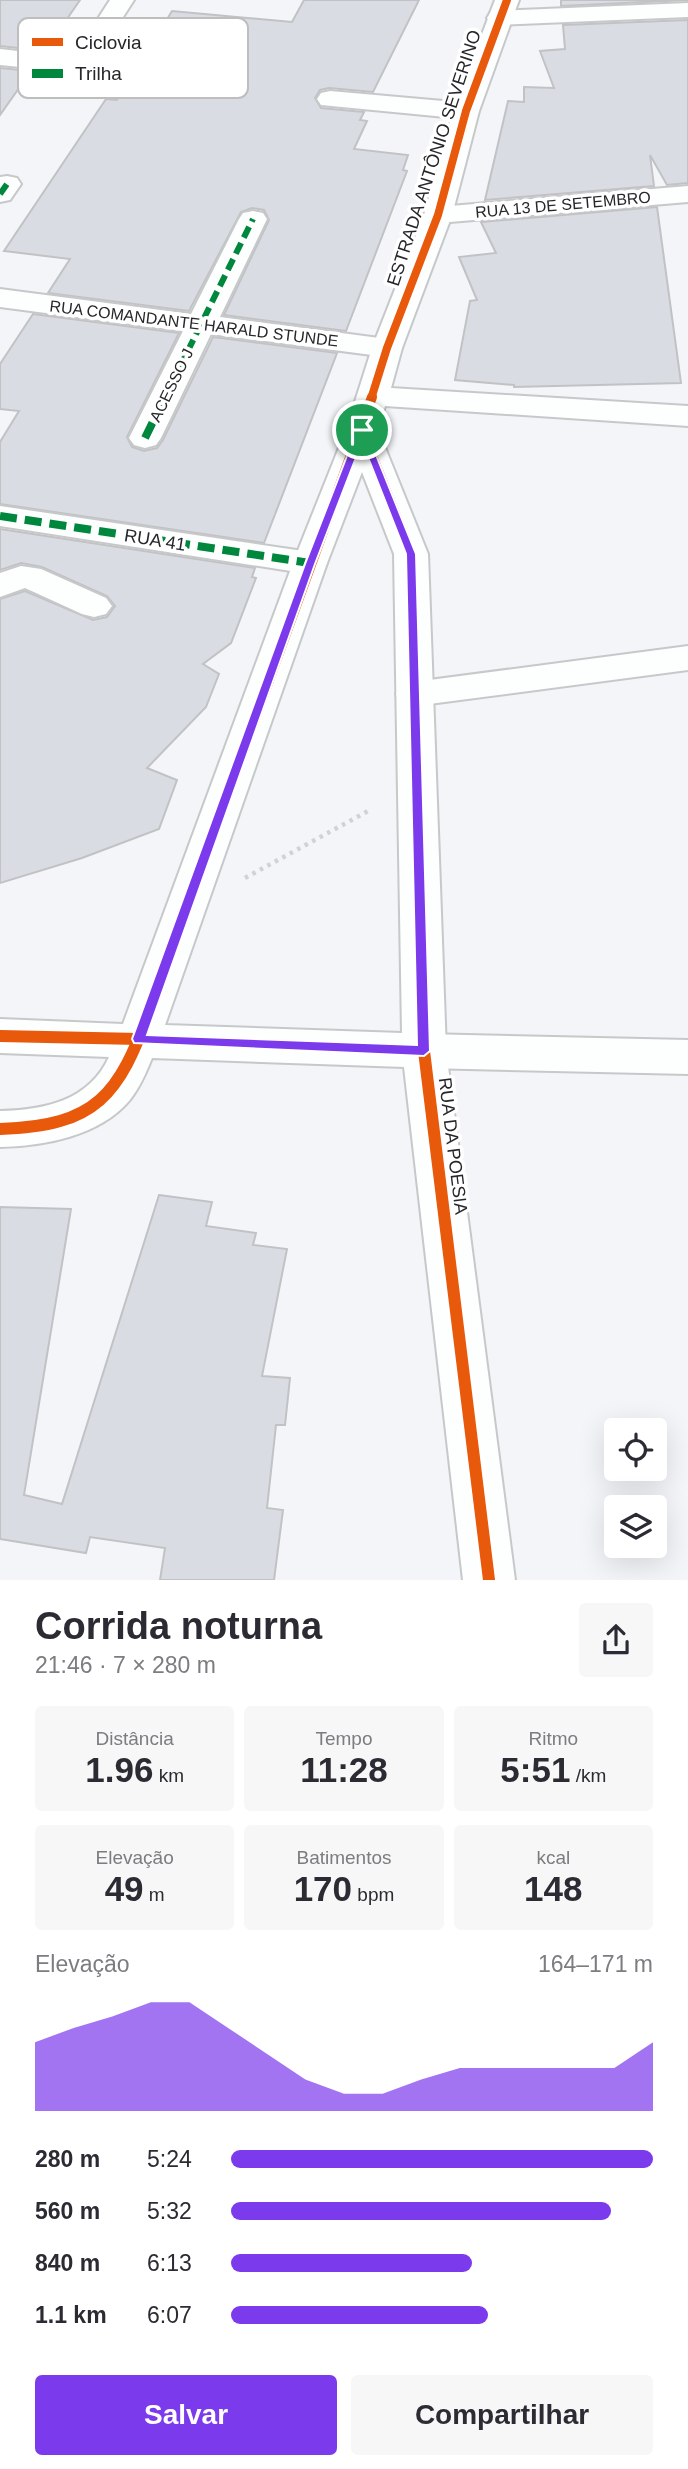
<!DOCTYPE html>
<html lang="pt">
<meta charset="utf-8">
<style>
:root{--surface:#fff;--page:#f7f7f7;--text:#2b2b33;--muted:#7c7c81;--accent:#7c3aed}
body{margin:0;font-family:Arial,sans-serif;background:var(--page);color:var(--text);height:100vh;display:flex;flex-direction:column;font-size:26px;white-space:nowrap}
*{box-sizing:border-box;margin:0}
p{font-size:23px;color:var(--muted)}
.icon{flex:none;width:38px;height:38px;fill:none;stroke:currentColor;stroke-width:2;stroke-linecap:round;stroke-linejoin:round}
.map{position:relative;height:1580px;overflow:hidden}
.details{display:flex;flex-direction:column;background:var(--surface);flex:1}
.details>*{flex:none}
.fabs{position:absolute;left:604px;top:1418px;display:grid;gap:14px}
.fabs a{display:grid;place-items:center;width:63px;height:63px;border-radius:7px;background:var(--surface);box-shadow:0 7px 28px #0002;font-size:35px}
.pin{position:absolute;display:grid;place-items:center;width:60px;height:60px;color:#fff;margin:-30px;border:4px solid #fff;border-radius:50%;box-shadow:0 2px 7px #0007}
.round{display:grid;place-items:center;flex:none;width:74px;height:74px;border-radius:7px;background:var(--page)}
.overview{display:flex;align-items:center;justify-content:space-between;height:119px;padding:0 35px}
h1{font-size:38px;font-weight:700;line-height:52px}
.metrics{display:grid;grid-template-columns:repeat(3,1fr);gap:10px;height:119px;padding:7px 35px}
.metrics div{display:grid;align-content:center;border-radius:7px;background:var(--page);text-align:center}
.metrics b{font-size:35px;font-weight:700}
.metrics small{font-size:19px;font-weight:400}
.metrics p{font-size:19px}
.chart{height:196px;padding:14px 35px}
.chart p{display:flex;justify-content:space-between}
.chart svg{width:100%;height:126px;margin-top:7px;fill:var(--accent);opacity:.7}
.action{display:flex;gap:14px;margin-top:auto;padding:14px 35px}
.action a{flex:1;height:80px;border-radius:7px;background:var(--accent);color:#fff;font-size:28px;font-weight:700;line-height:80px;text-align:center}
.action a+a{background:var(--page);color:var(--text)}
ul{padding:0 35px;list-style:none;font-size:23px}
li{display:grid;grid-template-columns:112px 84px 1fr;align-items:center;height:52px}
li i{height:18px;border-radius:9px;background:var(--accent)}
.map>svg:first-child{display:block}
</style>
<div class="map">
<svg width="688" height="1580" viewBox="0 0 688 1580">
<rect width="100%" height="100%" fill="#f3f5f8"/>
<g fill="#dadce4" stroke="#c2c2c5" stroke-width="2">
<path d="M0,0H80L45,51L0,46Z"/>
<path d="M304,0H419L373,92L329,88L320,90L315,98L321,108L364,112L360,120L367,121L354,149L408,155L403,170L407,171L346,331L224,315L269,220L264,210L252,208L241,212L189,311L48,293L70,259L4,251L106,99L117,100L131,78L211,87L219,85L223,80L220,72L212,69L141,62L172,11L292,22Z"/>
<path d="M561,0H688L561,6Z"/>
<path d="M688,20V183L667,185L650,155L654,186L485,200L508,101L524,102V87L554,88L540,51L565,49L563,25Z"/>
<path d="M0,68L31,71L0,115Z"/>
<path d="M657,207L681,383L514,387V385L455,380L470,301L477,300L459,257L496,253L481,222Z"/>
<path d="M33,314L179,333L127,437L132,447L144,451L157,448L163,440L213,337L337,353L264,543L0,504V442L19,411L0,409V364Z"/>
<path d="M0,529L255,568L252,577L256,578L231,643L203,664L219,674L206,707L147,768L177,780L159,829L82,858L0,883V599L25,591L93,620L107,617L115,606L107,596L42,567L21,563L0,570Z"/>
<path d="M159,1195L212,1202L206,1226L256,1233L253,1245L287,1249L262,1376L290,1378L285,1425H276L267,1508L283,1510L274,1580H160L165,1548L90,1537L86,1553L0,1539V1207L71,1209L24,1495L62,1504Z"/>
</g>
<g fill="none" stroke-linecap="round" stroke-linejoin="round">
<g stroke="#c7c8ca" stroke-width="3">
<path id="lane" d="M80,59L211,72L218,74L221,78L218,82L211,84L73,69L70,65Z"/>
</g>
<g stroke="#c7c8ca" stroke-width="4">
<g id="street">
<path d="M110,0H134L89,70L80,73L0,65V49L73,57Z"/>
<path d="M688,3V17L499,25L490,23L487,18L490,13L499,11Z"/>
<path d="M330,91L466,103L475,105L479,111L475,117L466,119L321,105L317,99L321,93Z"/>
<path d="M7,176L17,178L21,184L10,200L0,202V177Z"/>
<path d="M688,186V202L438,223L428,221L424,215L428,209L438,207Z"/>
<path d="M253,211L263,213L267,219L220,317L387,339L398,342L402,348L398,354L387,357L211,334L161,438L156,445L145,448L134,445L129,438L183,331L0,307V289L191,314L239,219L243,213Z"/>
<path d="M0,506L310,552L322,555L327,563L322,571L310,574L0,526Z"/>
<path d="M21,566L41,569L106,598L112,606L106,614L94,617L82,614L25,588L0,597V573Z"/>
<path d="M688,646V670L414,706L401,703L396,694L401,685L414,682Z"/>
<path d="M424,1034L688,1040V1074L424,1068L409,1063L402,1051L409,1039Z"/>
</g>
</g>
<g stroke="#c7c8ca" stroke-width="4">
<path id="secondary" d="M495,0H519L479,111L452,215L402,348L391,388L688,406V426L385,406L378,430L428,554L446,1051L515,1580H463L404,1067L152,1058C146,1073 139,1089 129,1101C99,1136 44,1146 0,1147V1111C44,1110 89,1101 109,1057L0,1053V1019L123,1024L293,563L346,430L372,348L424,215L453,111ZM362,472L394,554L402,1033L165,1025L327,563Z"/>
</g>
<path stroke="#d2d2d2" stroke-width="4.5" stroke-dasharray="3.5 5" stroke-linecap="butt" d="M245,878L370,810"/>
<use href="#lane" fill="#fdfefe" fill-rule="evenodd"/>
<use href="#street" fill="#fdfefe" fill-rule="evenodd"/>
<use href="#secondary" fill="#fdfefe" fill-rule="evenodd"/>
<g stroke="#00873e" stroke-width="6" stroke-dasharray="12 6" stroke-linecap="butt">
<path d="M0,194L7,184"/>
<path d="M164,399L253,219"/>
</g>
<g stroke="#00873e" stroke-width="8" stroke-dasharray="17 8" stroke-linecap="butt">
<path d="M145,438L165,397"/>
<path d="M0,516L310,563"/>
</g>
<g stroke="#fff" stroke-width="11">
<path id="cycleway-far2" d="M371,399L387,348L438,215L466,111L507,0"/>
</g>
<g stroke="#fff" stroke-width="14">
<g id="cycleway-far1">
<path d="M362,430L411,554L420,914"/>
<path d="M184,914L372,397"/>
</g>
</g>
<g stroke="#fff" stroke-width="17">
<g id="cycleway">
<path d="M420,912L424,1051L489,1580"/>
<path d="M0,1036L139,1039"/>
<path d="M0,1129C97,1126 119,1095 150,1009C161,977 173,945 184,912"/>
</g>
</g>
<use href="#cycleway-far2" stroke="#e8590c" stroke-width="8"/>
<use href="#cycleway-far1" stroke="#e8590c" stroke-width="10"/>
<use href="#cycleway" stroke="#e8590c" stroke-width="12"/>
</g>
<path fill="#7c3aed" stroke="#fff" stroke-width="2" fill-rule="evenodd" d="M362,427L366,430L416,554L430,1051L424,1056L134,1043L132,1039L305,564L357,430ZM362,442L406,554L417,1045L147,1035L315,564Z"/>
<g text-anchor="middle" stroke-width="7" stroke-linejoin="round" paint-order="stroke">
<g font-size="16" fill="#262729" stroke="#fff">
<text transform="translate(563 204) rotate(-5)" y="6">RUA 13 DE SETEMBRO</text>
<text transform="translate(194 323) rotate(7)" y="6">RUA COMANDANTE HARALD STUNDE</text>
<text transform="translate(171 385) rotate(-64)" y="6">ACESSO J</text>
</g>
<g font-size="18" fill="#262729" stroke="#fff">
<text transform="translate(434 158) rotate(-72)" y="6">ESTRADA ANTÔNIO SEVERINO</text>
<text transform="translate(155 540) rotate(9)" y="6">RUA 41</text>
<text transform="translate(453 1146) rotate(83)" y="6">RUA DA POESIA</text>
</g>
</g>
<rect x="18" y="18" width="230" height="80" rx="10" fill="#fff" stroke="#bebebf" stroke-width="2"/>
<rect x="32" y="38" width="31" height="8" fill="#e8590c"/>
<rect x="32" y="69" width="31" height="9" fill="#00873e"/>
<g font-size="19" fill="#262729">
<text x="75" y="49">Ciclovia</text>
<text x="75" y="80">Trilha</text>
</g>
</svg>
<div class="fabs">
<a><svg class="icon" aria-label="locate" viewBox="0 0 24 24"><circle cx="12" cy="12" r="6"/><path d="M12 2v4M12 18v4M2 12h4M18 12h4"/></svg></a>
<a><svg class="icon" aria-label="layers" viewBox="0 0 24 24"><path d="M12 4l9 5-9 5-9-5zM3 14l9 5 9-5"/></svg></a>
</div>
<div class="pin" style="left:362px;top:430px;background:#1e9e55"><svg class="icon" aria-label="arrive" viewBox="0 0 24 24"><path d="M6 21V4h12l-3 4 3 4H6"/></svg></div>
</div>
<section class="details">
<div class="overview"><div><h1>Corrida noturna</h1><p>21:46 · 7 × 280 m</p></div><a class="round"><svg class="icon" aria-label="share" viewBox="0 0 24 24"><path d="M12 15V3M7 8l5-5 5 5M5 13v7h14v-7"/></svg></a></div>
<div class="metrics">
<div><p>Distância</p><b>1.96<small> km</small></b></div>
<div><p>Tempo</p><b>11:28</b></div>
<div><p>Ritmo</p><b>5:51<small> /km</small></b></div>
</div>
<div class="metrics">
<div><p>Elevação</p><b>49<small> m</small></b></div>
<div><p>Batimentos</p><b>170<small> bpm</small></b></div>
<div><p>kcal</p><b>148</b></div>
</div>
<div class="chart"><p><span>Elevação</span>164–171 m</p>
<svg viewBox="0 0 160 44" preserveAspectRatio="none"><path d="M0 44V20L10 15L20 11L30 6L40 6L50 15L60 24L70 33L80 38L90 38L100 33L110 29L120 29L130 29L140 29L150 29L160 20V44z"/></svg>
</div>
<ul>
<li><b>280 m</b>5:24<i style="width:100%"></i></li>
<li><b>560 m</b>5:32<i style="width:90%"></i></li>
<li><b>840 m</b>6:13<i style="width:57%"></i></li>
<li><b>1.1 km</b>6:07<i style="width:61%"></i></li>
</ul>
<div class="action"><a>Salvar</a><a>Compartilhar</a></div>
</section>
